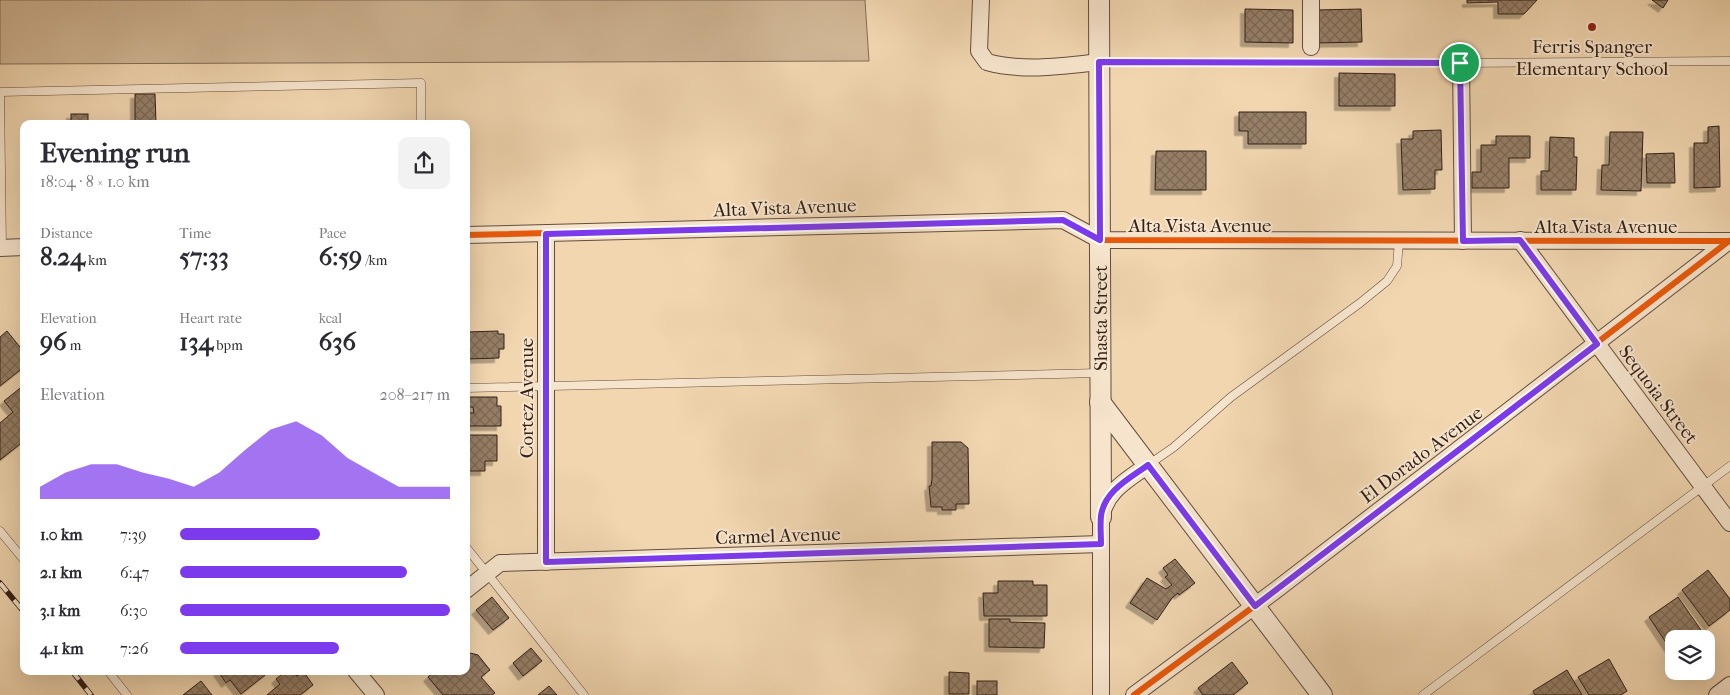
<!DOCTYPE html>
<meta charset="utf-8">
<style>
:root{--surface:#fff;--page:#f2f2f3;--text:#2b2b33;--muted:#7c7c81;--accent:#7c3aed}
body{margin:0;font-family:"IM FELL French Canon",serif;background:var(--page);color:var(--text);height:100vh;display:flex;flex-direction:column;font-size:19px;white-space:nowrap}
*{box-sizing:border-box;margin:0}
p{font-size:16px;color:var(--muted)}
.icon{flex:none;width:28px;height:28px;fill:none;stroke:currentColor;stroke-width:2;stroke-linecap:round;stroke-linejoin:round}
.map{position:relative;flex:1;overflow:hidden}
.sheet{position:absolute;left:20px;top:120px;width:450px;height:555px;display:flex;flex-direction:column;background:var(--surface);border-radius:10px;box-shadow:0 5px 20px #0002}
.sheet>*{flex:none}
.controls{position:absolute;left:1665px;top:630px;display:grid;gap:10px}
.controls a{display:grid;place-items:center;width:50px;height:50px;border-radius:10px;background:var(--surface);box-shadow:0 5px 20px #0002;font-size:25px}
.pin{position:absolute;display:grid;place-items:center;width:42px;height:42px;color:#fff;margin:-21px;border:2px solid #fff;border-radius:50%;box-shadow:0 1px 5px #0007}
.round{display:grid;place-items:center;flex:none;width:52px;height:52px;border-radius:10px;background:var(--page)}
.headline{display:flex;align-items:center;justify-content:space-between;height:85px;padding:0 20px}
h1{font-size:28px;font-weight:700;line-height:38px}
.figures{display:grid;grid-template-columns:repeat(3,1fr);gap:8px;height:85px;padding:5px 20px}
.figures div{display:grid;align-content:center}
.figures b{font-size:25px;font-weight:700}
.figures small{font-size:14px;font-weight:400}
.figures p{font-size:14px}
.chart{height:140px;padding:10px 20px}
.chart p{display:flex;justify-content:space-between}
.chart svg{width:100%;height:90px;margin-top:5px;fill:var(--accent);opacity:.7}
ul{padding:0 20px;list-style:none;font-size:16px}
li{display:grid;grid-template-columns:80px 60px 1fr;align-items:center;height:38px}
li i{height:12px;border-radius:6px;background:var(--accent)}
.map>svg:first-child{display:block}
</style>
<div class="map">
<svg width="1730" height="695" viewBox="0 0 1730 695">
<defs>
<pattern id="building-cross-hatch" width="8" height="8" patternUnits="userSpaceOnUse" patternTransform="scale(1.25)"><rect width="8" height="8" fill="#967f67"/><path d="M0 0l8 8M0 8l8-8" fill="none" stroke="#7b6854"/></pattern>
<filter id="shadow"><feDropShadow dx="-4.5" dy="4.5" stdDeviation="0" flood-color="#0004"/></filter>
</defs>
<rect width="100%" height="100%" fill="#f1d6b0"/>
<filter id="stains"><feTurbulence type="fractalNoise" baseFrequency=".004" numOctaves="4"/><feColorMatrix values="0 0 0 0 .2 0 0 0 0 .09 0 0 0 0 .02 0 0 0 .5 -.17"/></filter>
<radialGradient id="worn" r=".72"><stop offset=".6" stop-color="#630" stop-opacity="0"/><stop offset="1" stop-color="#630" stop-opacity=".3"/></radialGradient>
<path fill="#d1b796" stroke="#826c57" d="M0,0H865L869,61L0,64Z"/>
<g fill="url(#building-cross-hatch)" stroke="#332018" filter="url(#shadow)">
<path d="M1467,0H1537L1524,14H1498V2L1467,3Z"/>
<path d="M1652,0H1668L1663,8Z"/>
<path d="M1245,9L1293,10V43L1245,42Z"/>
<path d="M1361,9L1362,42L1317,43L1316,10Z"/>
<path d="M1339,73L1395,74V106H1339Z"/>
<path d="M135,94H155L156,124H135Z"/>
<path d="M1239,112H1306V144H1248V131H1239Z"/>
<rect x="71" y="114" width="17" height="10"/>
<path d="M1719,126L1720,187L1694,188V143H1708V127Z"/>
<path d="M1441,130L1442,170H1435V189L1403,190L1401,139H1413V131Z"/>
<path d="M1610,132H1643L1641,191L1601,190L1602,165H1609Z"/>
<path d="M1496,136H1530V158H1509V188H1472V172H1481V145H1496Z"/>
<path d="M1550,137L1574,138V157H1577L1576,190H1541V171H1549Z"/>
<path d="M1156,151H1206V190H1155Z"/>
<path d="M1674,153L1675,183H1647L1646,154Z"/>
<path d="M7,331L24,352V367L0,386V337Z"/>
<path d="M498,331V334H504V349H499V358L466,359V332Z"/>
<path d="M24,385V441L0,460V423L13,412L4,401Z"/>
<path d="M469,397H497V406H501V426H469L468,413H474L473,407H469Z"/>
<path d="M466,435H497V461H485V471H466Z"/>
<path d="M932,442H961L968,448L969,504H956V510H942V507H931L929,486H931L932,479Z"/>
<path d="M1175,559L1195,583L1179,595L1178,593L1172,598L1157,620L1130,603L1147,578L1166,589L1172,585L1165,577L1168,575L1163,568Z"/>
<path d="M1708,570L1730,599V610L1709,626L1682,590Z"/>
<path d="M998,581H1033V585H1047V616H984L983,593H998Z"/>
<path d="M492,597L509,618L493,630L476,610Z"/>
<path d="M1678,597L1701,630L1688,639H1674V649L1671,650L1649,617Z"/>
<path d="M989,619H1010V622L1045,623L1044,648L989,647Z"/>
<path d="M531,648L542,661L523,676L513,663Z"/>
<path d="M470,653L478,655L490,670L481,677L495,693L492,695H443L428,677L435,671H466V656Z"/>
<path d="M1609,659L1627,691L1621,695H1589L1578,677Z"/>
<path d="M1232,662L1248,683L1233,695H1203L1198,688Z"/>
<path d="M1567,670L1582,695H1535L1533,691Z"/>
<path d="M218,671H270L241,694L230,680L226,683Z"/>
<path d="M286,671H293L297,676L303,671L313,685L300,695H267L280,684L276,679Z"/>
<path d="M949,672L969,673V694H949Z"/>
<path d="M201,681L212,695H183Z"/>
<rect x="977" y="681" width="20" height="14"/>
<path d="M549,686L557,695H538Z"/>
</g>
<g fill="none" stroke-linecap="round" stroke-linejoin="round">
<g stroke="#624e3e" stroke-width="9">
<g id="service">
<path d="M1101,62L1461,63L1730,61"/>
<path d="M0,92L421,83V124"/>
<path d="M0,95L2,248"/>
<path d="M466,388L1099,373"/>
<path d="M1148,465L1174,447L1231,397L1360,303L1387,281L1397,266L1399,241"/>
<path d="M0,531L24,560"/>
<path d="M466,547L584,695"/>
<path d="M108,671L127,695"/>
<path d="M1423,695L1730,466"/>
</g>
</g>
<g stroke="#624e3e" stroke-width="18">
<g id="minor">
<path d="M981,0L979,51L987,62C1023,72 1063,66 1099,62"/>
<path d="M1311,0V47"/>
<path d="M1461,63L1463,241"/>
<path d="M546,234V562"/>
<path d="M466,235L1063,220L1100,240L1730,241"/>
<path d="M1520,240L1730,523"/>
<path d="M0,248L24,247"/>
<path d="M466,590L500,563L1101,544"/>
<path d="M356,671L376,695"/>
<path d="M1101,695V517C1107,490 1127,480 1148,465"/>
<path d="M1134,695L1276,590L1729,241"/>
<path d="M1717,695L1730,685"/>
</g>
</g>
<g stroke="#624e3e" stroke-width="22">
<g id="tertiary">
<path d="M1099,0L1101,517"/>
<path d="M1100,402L1322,695"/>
</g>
</g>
<use href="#service" stroke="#f6e4cc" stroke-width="8"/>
<use href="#minor" stroke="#f6e4cc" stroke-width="16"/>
<use href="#tertiary" stroke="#f6e4cc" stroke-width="20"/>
<g stroke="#332018" stroke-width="5.5">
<g id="rail">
<path d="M0,583L24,612"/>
<path d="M72,671L91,695"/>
</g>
</g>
<use href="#rail" stroke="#f6e4cc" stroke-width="4" stroke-dasharray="11" stroke-linecap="butt"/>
<g stroke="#f6e4cc" stroke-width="9">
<g id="cycleway">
<path d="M466,235L1063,220L1100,240L1730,241"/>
<path d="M1134,695L1276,590L1729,241"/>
</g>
</g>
<use href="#cycleway" stroke="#e8590c" stroke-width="6"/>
</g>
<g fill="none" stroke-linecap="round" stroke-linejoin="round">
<g stroke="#fff" stroke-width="10">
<path id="route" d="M1099,62L1460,63L1463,241L1520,240L1597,344L1255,606L1148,465C1130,478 1104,491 1101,516C1100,525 1101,535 1101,544L546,562V234L1063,220L1100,240Z"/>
</g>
<use href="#route" stroke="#7c3aed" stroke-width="6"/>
</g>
<circle fill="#8f2418" stroke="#f6e4cc" stroke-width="2" cx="1592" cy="27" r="5"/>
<g text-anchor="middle" stroke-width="4" stroke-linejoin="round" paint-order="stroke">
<g font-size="19" fill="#332018" stroke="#f6e4cc">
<text x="1592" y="53">Ferris Spanger<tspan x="1592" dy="22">Elementary School</tspan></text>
</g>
<g font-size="19" fill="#332018" stroke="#f6e4cc">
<text transform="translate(785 207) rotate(-2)" y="7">Alta Vista Avenue</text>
<text x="1200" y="232">Alta Vista Avenue</text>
<text x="1606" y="233">Alta Vista Avenue</text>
<text transform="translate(1100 318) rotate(-90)" y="7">Shasta Street</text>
<text transform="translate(1659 394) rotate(53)" y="7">Sequoia Street</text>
<text transform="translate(526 398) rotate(-90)" y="7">Cortez Avenue</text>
<text transform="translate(1421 454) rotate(-37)" y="7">El Dorado Avenue</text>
<text transform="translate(778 535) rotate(-2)" y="7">Carmel Avenue</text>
</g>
</g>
<rect width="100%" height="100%" filter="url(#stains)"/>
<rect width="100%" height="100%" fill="url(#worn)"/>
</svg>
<div class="controls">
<a><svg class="icon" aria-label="layers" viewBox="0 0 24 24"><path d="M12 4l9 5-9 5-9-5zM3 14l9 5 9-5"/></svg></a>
</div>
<div class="pin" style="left:1460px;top:63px;background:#1e9e55"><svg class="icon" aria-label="arrive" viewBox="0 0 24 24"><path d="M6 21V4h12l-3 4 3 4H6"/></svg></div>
<section class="sheet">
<div class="headline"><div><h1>Evening run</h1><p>18:04 · 8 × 1.0 km</p></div><a class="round"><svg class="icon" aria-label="share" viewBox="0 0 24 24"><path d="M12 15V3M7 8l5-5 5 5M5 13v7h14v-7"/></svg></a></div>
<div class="figures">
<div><p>Distance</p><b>8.24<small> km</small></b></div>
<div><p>Time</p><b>57:33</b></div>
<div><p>Pace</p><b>6:59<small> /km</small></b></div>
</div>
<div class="figures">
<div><p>Elevation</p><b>96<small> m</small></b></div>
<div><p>Heart rate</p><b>134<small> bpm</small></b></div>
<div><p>kcal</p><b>636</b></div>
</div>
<div class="chart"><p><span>Elevation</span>208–217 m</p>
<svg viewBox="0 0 160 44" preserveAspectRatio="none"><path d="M0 44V38L10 31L20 27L30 27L40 31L50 34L60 38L70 31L80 20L90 10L100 6L110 13L120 24L130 31L140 38L150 38L160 38V44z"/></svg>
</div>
<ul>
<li><b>1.0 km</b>7:39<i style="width:52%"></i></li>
<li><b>2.1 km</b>6:47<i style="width:84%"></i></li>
<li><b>3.1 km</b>6:30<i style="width:100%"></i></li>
<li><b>4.1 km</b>7:26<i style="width:59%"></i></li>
</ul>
</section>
</div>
